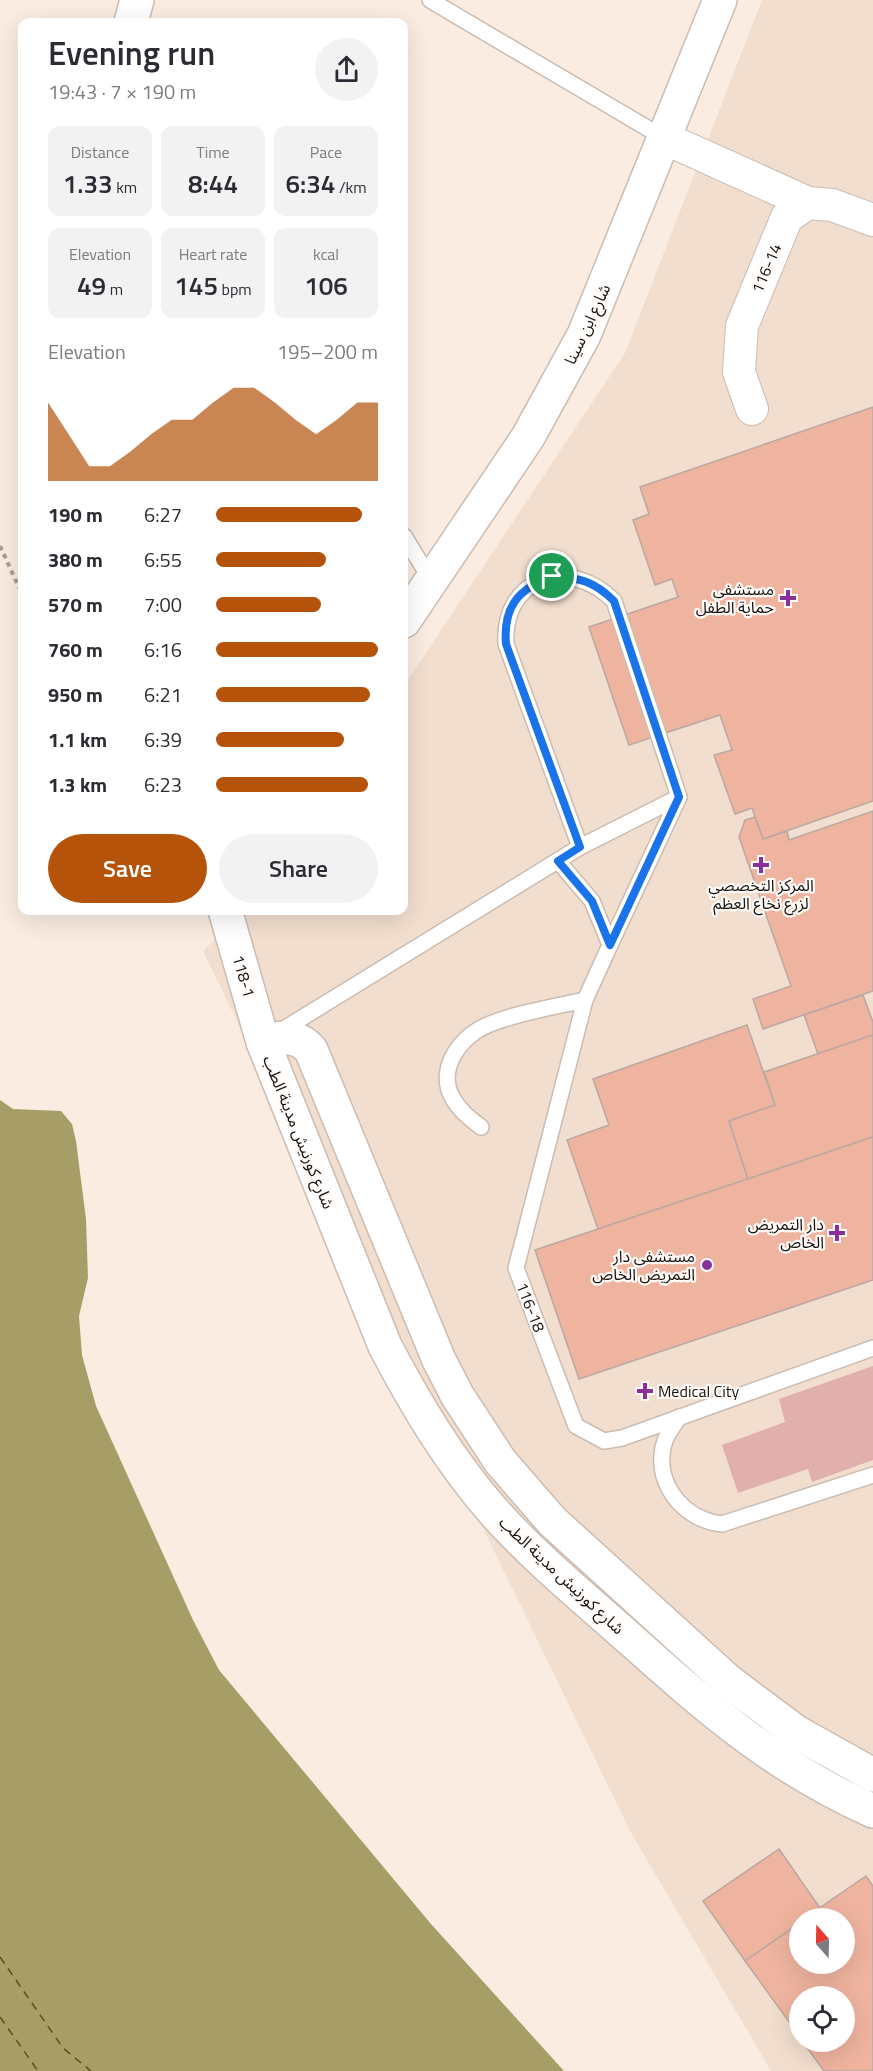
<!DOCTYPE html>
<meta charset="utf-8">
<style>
:root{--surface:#fff;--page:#f2f2f3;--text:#2b2b33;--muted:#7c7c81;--accent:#b45309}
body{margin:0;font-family:"Titillium Web","Noto Sans Arabic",sans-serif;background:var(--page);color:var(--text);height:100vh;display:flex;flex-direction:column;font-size:22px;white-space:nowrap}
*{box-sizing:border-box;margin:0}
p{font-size:20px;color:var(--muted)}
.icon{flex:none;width:33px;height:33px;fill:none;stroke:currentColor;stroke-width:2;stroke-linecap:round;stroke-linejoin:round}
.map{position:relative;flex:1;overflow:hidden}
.details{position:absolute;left:18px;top:18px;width:390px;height:897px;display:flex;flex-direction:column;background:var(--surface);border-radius:12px;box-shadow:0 6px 24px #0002}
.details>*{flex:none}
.needle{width:39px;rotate:340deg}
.controls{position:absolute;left:789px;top:1908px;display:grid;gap:12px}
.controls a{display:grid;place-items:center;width:66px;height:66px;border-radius:50%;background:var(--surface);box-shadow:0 6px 24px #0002;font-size:30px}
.pin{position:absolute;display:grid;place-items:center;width:51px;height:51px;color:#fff;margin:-26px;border:3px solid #fff;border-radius:50%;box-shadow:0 2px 6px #0007}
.round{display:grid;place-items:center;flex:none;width:63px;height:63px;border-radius:32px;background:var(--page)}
.overview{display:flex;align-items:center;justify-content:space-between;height:102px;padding:0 30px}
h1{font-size:33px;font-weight:600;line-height:45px}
.stats{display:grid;grid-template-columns:repeat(3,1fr);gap:9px;height:102px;padding:6px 30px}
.stats div{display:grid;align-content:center;border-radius:12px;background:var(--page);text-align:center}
.stats b{font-size:26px;font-weight:600}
.stats small{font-size:16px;font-weight:400}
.stats p{font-size:16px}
.chart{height:168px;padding:12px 30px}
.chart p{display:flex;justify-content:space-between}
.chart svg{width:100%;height:108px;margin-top:6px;fill:var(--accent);opacity:.7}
.action{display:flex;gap:12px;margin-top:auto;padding:12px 30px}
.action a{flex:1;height:69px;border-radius:36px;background:var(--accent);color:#fff;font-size:24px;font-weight:600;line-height:69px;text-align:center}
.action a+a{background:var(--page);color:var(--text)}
ul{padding:0 30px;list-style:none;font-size:20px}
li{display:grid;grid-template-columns:96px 72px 1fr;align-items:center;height:45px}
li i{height:15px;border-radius:8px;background:var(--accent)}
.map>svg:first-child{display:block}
</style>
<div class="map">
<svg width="873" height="2071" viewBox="0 0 873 2071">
<rect width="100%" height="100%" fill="#faece1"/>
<path fill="#f2dece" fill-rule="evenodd" d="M762,0H873V2071H771L630,1831L203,951L244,911L404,910V686L625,353ZM800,1918H844V1964H800ZM800,1996H844V2042H800Z"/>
<path fill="#e1afad" d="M873,1366V1460L812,1482L808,1469L738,1493L722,1445L785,1422L779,1399Z"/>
<path fill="#a79e67" d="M0,1100L13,1109L61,1111L72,1124L76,1141L86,1219L88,1278L79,1316L82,1355L96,1406L193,1620L219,1670L431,1924L564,2071H0Z"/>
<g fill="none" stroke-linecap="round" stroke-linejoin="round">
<g stroke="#5b510d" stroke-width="1.5" stroke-dasharray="8 6" stroke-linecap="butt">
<path d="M0,1957L63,2048L91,2071"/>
<path d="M0,2017L38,2071"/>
</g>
</g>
<g fill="#efb49f" stroke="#b9a8a2" stroke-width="1.5">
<path d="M873,407V801L763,839L752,808L735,814L714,755L732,750L720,715L629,745L589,627L678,597L672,579L655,585L633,520L649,514L640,487Z"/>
<path d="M873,811V991L763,1029L753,999L791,986L739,837L745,820L755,817L763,839L787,831L789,840Z"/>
<path d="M863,995L873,1022V1035L818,1054L804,1015Z"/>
<path d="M747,1025L775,1105L729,1121L748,1179L598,1229L567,1140L609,1125L593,1079Z"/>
<path d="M873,1035V1137L748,1179L729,1121L775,1105L764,1072Z"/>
<path d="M873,1137V1280L579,1379L535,1250Z"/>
<path d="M779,1849L820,1908L805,1918H800V1923L745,1961L703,1901Z"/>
<path d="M866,1876L873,1886V2071H824L803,2042H844V1996H800V2037L745,1961L800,1923V1964H844V1918H805Z"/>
</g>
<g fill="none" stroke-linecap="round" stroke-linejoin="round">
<g stroke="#cabcb1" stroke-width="18">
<g id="lane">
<path d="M430,0L664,138"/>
<path d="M404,536L431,580"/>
<path d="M558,861L592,901L610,945L585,1000L516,1268L576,1426L604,1441L622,1438L873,1348"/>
<path d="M610,945L679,797"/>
<path d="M279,1032L580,847L679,797L614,601C569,556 502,577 506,644L580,847"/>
<path d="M481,1127C469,1118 459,1110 452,1097C436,1067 463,1034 490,1024C520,1012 554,1007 585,1000"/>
<path d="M679,1417C675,1424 669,1431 666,1438C650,1478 681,1520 722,1524L873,1475"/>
</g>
</g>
<g stroke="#cabcb1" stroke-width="34">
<g id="street">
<path d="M664,138L808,203"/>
<path d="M752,409L739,372L742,326L787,217L808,203L832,205L873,220"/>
</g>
</g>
<g stroke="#cabcb1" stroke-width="36">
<g id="secondary">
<path d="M131,22L137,0"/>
<path d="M404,621L528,437L584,335L720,0"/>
<path d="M225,910L263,1042L385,1346C416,1405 450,1462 494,1512C535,1558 584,1598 630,1639C711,1711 773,1766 873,1811"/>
<path d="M263,1042C283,1037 297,1034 311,1050L439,1360L457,1395L500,1461L552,1521L728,1681L796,1732L873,1775"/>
</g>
</g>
<path stroke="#a89e95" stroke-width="4" stroke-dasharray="4.5 4.5" stroke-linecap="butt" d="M0,546L22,594"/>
<use href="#lane" stroke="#fff" stroke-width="15"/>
<use href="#street" stroke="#fff" stroke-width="32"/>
<use href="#secondary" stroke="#fff" stroke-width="33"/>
</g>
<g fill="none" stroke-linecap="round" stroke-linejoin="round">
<g stroke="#fff" stroke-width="12">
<path id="route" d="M552,576C580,578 594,581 614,601L679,797L610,945L592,901L558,861L580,847L506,644C503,607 518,589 552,576Z"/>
</g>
<use href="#route" stroke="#1a73e8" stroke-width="8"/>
</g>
<g fill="#8a309c" stroke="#fefbf9" stroke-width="2">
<path d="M785 589h6v6h6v6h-6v6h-6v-6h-6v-6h6z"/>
<path d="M758 856h6v6h6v6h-6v6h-6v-6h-6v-6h6z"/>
<path d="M834 1224h6v6h6v6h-6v6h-6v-6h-6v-6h6z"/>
<circle cx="707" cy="1265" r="6"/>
<path d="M642 1382h6v6h6v6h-6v6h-6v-6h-6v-6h6z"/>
</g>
<g text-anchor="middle" stroke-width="4.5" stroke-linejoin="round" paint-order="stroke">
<g font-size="16" fill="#16120e" stroke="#fefbf9">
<text transform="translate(766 268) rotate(-67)" y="6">116-14</text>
<text transform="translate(587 324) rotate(-65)" y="6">شارع ابن سينا</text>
<text transform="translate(244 976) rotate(74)" y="6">118-1</text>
<text transform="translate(299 1132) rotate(68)" y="6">شارع كورنيش مدينة الطب</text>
<text transform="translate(531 1307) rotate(69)" y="6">116-18</text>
<text transform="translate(562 1575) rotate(43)" y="6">شارع كورنيش مدينة الطب</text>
</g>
<g font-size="16" fill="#16120e" stroke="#fefbf9" text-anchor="end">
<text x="774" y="595">مستشفى<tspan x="774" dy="18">حماية الطفل</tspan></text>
<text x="761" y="891" text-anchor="middle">المركز التخصصي<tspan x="761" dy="18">لزرع نخاع العظم</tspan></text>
<text x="824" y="1230">دار التمريض<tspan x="824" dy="18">الخاص</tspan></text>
<text x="695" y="1262">مستشفى دار<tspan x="695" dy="18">التمريض الخاص</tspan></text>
<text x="658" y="1397" text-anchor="start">Medical City</text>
</g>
</g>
</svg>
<div class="controls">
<a><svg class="needle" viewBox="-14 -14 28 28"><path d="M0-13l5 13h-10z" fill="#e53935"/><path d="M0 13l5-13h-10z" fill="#7c7c81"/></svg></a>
<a><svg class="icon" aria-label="locate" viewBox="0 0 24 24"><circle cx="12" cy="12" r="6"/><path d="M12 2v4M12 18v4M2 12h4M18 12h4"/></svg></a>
</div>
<div class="pin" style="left:552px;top:576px;background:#1e9e55"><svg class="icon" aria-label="arrive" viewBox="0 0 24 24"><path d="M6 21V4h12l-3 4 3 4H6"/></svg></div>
<section class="details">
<div class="overview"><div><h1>Evening run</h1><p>19:43 · 7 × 190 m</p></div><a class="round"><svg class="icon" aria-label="share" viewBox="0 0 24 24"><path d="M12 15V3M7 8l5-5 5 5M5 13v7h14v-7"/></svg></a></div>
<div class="stats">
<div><p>Distance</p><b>1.33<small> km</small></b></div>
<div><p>Time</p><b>8:44</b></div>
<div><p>Pace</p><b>6:34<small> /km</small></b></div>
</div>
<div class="stats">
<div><p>Elevation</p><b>49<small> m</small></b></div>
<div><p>Heart rate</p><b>145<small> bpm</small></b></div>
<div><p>kcal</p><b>106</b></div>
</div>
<div class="chart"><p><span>Elevation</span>195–200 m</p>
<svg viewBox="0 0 160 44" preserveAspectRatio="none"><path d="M0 44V12L10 25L20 38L30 38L40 32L50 25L60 19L70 19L80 12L90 6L100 6L110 12L120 19L130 25L140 19L150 12L160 12V44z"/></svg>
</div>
<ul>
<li><b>190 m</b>6:27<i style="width:90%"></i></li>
<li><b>380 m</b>6:55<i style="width:68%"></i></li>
<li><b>570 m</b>7:00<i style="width:65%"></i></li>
<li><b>760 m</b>6:16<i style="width:100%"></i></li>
<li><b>950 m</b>6:21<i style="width:95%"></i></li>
<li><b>1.1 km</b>6:39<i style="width:79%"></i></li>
<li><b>1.3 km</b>6:23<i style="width:94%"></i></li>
</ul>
<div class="action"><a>Save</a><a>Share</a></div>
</section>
</div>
